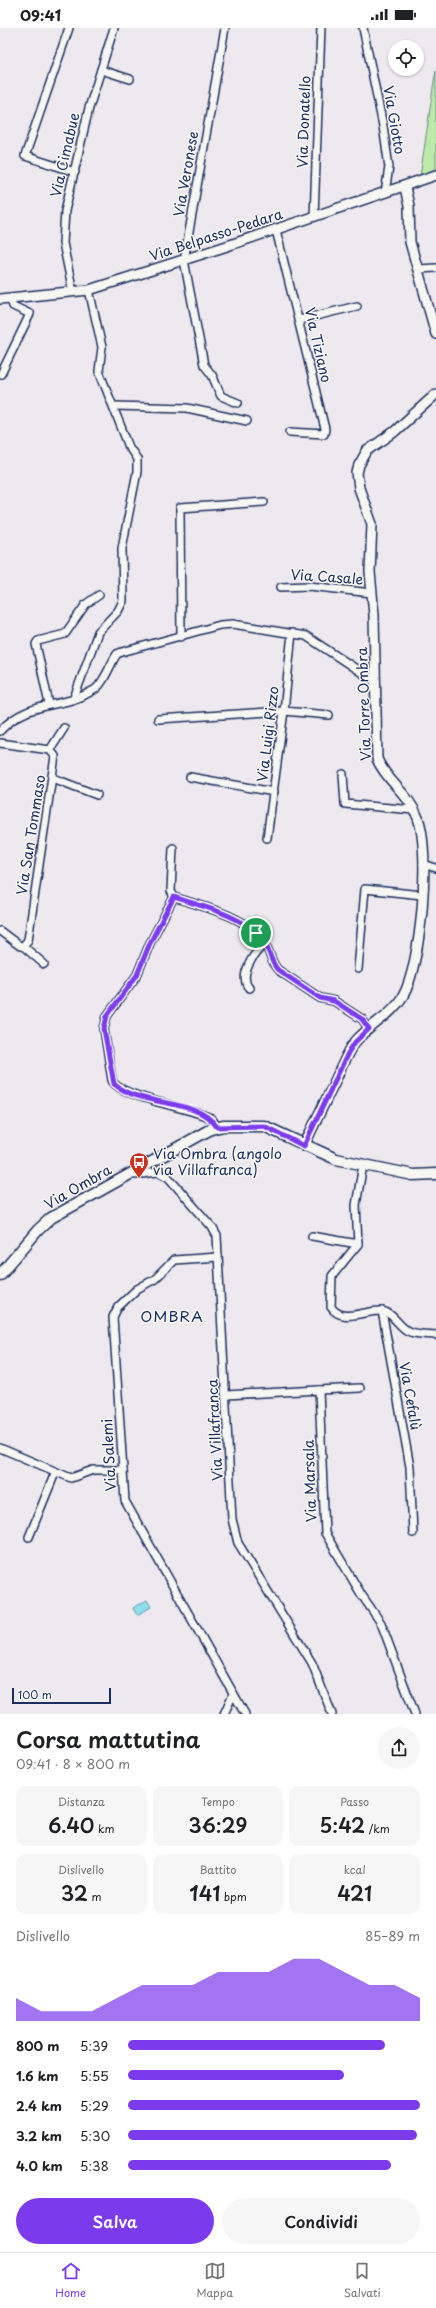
<!DOCTYPE html>
<html lang="it">
<meta charset="utf-8">
<style>
:root{--surface:#fff;--page:#f6f6f6;--text:#202124;--muted:#757577;--line:#e0e0e0;--accent:#7c3aed}
body{margin:0;font-family:"Playpen Sans",sans-serif;background:var(--page);color:var(--text);height:100vh;display:flex;flex-direction:column;font-size:15px;white-space:nowrap}
*{box-sizing:border-box;margin:0}
p{font-size:13px;color:var(--muted)}
.icon{flex:none;width:22px;height:22px;fill:none;stroke:currentColor;stroke-width:2;stroke-linecap:round;stroke-linejoin:round}
.map{position:relative;height:1686px;overflow:hidden}
.sheet{display:flex;flex-direction:column;background:var(--surface);flex:1}
.sheet>*{flex:none}
.fabs{position:absolute;left:388px;top:12px;display:grid;gap:8px}
.fabs a{display:grid;place-items:center;width:36px;height:36px;border-radius:50%;background:var(--surface);box-shadow:0 1px 3px #0004;font-size:20px}
.scale{position:absolute;left:12px;bottom:10px;width:99px;box-sizing:border-box;padding-left:4px;border:2px solid #1b2f5e;border-top:0;font-size:11px;line-height:14px;white-space:nowrap;color:#1b2f5e;-webkit-text-stroke:3px #f6f6f2;paint-order:stroke}
.pin{position:absolute;display:grid;place-items:center;width:34px;height:34px;color:#fff;margin:-17px;border:2px solid #fff;border-radius:50%;box-shadow:0 1px 4px #0007}
.round{display:grid;place-items:center;flex:none;width:42px;height:42px;border-radius:21px;background:var(--page)}
.headline{display:flex;align-items:center;justify-content:space-between;height:68px;padding:0 16px}
h1{font-size:22px;font-weight:600;line-height:30px}
.metrics{display:grid;grid-template-columns:repeat(3,1fr);gap:6px;height:68px;padding:4px 16px}
.metrics div{display:grid;align-content:center;border-radius:10px;background:var(--page);text-align:center}
.metrics b{font-size:20px;font-weight:600}
.metrics small{font-size:11px;font-weight:400}
.metrics p{font-size:11px}
.chart{height:112px;padding:8px 16px}
.chart p{display:flex;justify-content:space-between}
.chart svg{width:100%;height:72px;margin-top:4px;fill:var(--accent);opacity:.7}
.cta{display:flex;gap:8px;margin-top:auto;padding:8px 16px}
.cta a{flex:1;height:46px;border-radius:24px;background:var(--accent);color:#fff;font-size:16px;font-weight:600;line-height:46px;text-align:center}
.cta a+a{background:var(--page);color:var(--text)}
ul{padding:0 16px;list-style:none;font-size:13px}
li{display:grid;grid-template-columns:64px 48px 1fr;align-items:center;height:30px}
li i{height:10px;border-radius:5px;background:var(--accent)}
.status{display:flex;justify-content:space-between;align-items:center;height:28px;padding:0 20px;background:var(--surface);direction:ltr}
.status svg{height:11px;fill:currentColor}
.menu{display:flex;justify-content:space-around;align-items:center;height:56px;border-top:1px solid var(--line);background:var(--surface);font-size:11px;color:var(--muted)}
.menu a{display:grid;justify-items:center;gap:2px}
.menu .on{color:var(--accent)}
.map>svg:first-child{display:block}
</style>
<div class="status"><b>09:41</b><svg viewBox="0 0 49 12"><path d="M0 12V9h3v3zM5 12V6h3v6zM10 12V3h3v9zM15 12V0h3v12zM26 1h20v11H26zM47 4h2v5h-2z"/></svg></div>
<div class="map">
<svg width="436" height="1686" viewBox="0 0 436 1686">
<rect width="100%" height="100%" fill="#eee9ef"/>
<filter id="ink" filterUnits="userSpaceOnUse"><feTurbulence type="fractalNoise" baseFrequency=".025" numOctaves="2"/><feDisplacementMap in="SourceGraphic" scale="8" xChannelSelector="R" yChannelSelector="G"/><feConvolveMatrix kernelMatrix="1 2 1 2 8 2 1 2 1" color-interpolation-filters="sRGB"/></filter>
<g filter="url(#ink)">
<path fill="#bceaa8" stroke="#6c8c83" d="M436,43V144L420,149L434,53Z"/>
<path fill="#8fdeed" stroke="#6198b4" d="M147,1572L151,1579L137,1587L133,1580Z"/>
<g fill="none" stroke-linecap="round" stroke-linejoin="round">
<g stroke="#1b2f5e" stroke-width="10">
<g id="minor">
<path d="M69,0L25,128L75,144"/>
<path d="M225,0L184,232L204,337L212,347L221,368L238,375"/>
<path d="M363,0L383,98L389,139L385,165"/>
<path d="M101,42L130,51"/>
<path d="M314,189L321,0"/>
<path d="M276,202L325,401L324,406L290,404"/>
<path d="M418,241L436,240"/>
<path d="M73,264L63,215L65,183L89,80L114,0"/>
<path d="M299,292L357,278"/>
<path d="M1,346L30,286L13,278L10,270"/>
<path d="M114,378L187,380L247,393"/>
<path d="M281,559L309,558L372,565"/>
<path d="M181,609L180,480L264,474"/>
<path d="M74,670L98,604L118,583L123,573L122,520L137,444V431L129,419L99,343L102,319L89,262"/>
<path d="M49,676L36,616L38,613L65,606L86,576L99,567"/>
<path d="M158,691L284,683L329,687"/>
<path d="M0,703C29,671 62,682 94,662C104,656 110,636 117,626L122,624L220,597L233,596L306,608L376,654"/>
<path d="M0,715L50,722L55,728L28,912L23,918H20L0,903"/>
<path d="M50,722L64,700"/>
<path d="M343,746L345,776L414,782"/>
<path d="M190,749L274,764"/>
<path d="M53,750L97,767"/>
<path d="M267,810L284,683L292,605"/>
<path d="M173,820L171,863L174,869"/>
<path d="M423,836L436,840"/>
<path d="M174,869L150,915L137,947L107,988L104,1001L112,1052C117,1068 189,1080 206,1088L212,1091L217,1099"/>
<path d="M174,869C203,879 239,886 261,909C270,919 269,933 278,942L320,970L334,973L362,991L369,1001"/>
<path d="M23,918L44,936"/>
<path d="M358,941L365,861L422,867"/>
<path d="M249,960C238,948 254,924 266,915"/>
<path d="M363,1137L356,1177L358,1216L332,1248L331,1279C342,1296 365,1282 381,1283C393,1284 398,1298 408,1303C416,1307 427,1306 436,1307"/>
<path d="M132,1145L134,1147L158,1144L168,1149L212,1199L217,1208L232,1491L238,1515L312,1635L332,1686"/>
<path d="M312,1208L358,1216"/>
<path d="M218,1229L174,1232L155,1251L137,1261L118,1279L113,1289L125,1473L245,1686"/>
<path d="M382,1283L410,1439L413,1505"/>
<path d="M319,1362L360,1360"/>
<path d="M226,1367L319,1362L325,1505L361,1566L381,1595L415,1686"/>
<path d="M0,1420L71,1450L93,1442H123"/>
<path d="M29,1509L55,1445"/>
<path d="M224,1686L233,1666"/>
</g>
</g>
<g stroke="#1b2f5e" stroke-width="12">
<g id="tertiary">
<path d="M405,159L409,178L410,214L436,306"/>
<path d="M0,271L89,262L227,218L436,147"/>
<path d="M304,1118C314,1096 324,1076 334,1055C341,1041 346,1026 355,1014C369,997 391,988 403,968C421,937 431,824 418,790C410,767 387,754 377,731L374,587L370,544L372,496L359,460L357,445L359,437L367,423L394,404L436,366"/>
</g>
</g>
<g stroke="#1b2f5e" stroke-width="13">
<path id="secondary" d="M0,1247L38,1202L51,1190L211,1101L223,1098H264L336,1131L413,1147L436,1146"/>
</g>
<use href="#minor" stroke="#f6f6f2" stroke-width="7"/>
<use href="#tertiary" stroke="#f6f6f2" stroke-width="9"/>
<use href="#secondary" stroke="#f6f6f2" stroke-width="10"/>
</g>
</g>
<g fill="none" stroke-linecap="round" stroke-linejoin="round" filter="url(#ink)">
<g stroke="#fff" stroke-width="8">
<path id="route" d="M174,869C203,879 239,886 261,909C270,919 269,933 278,942L320,970L334,973L362,991L369,1001L355,1014L348,1025L304,1118L264,1098L217,1099C197,1069 141,1080 114,1056L104,1001L107,988L137,947L150,915Z"/>
</g>
<use href="#route" stroke="#7c3aed" stroke-width="5"/>
</g>
<defs>
<g id="bus-pin" transform="scale(1)"><path d="M0 17L-7.5 6A9.5 9.5 0 1 1 7.5 6Z" fill="#c8321e" stroke="#f6f6f2"/><path d="M-5-6H5V4H4V6H2V4H-2V6H-4V4H-5ZM-3.5-4V0h7V-4ZM-3.5 1.2v1.5H-2V1.2ZM2 1.2v1.5H3.5V1.2Z" fill="#fff"/></g>
</defs>
<g fill-rule="evenodd">
<use href="#bus-pin" x="139" y="1134"/>
</g>
<g text-anchor="middle" stroke-width="3" stroke-linejoin="round" paint-order="stroke">
<g font-size="14" fill="#1b2f5e" stroke="#f6f6f2">
<text transform="translate(394 92) rotate(80)" y="5">Via Giotto</text>
<text transform="translate(304 94) rotate(-88)" y="5">Via Donatello</text>
<text transform="translate(65 127) rotate(-77)" y="5">Via Cimabue</text>
<text transform="translate(186 146) rotate(-80)" y="5">Via Veronese</text>
<text transform="translate(216 207) rotate(-18)" y="5">Via Belpasso-Pedara</text>
<text transform="translate(318 317) rotate(77)" y="5">Via Tiziano</text>
<text transform="translate(327 549) rotate(4)" y="5">Via Casale</text>
<text transform="translate(364 676) rotate(-92)" y="5">Via Torre Ombra</text>
<text transform="translate(268 706) rotate(-83)" y="5">Via Luigi Rizzo</text>
<text transform="translate(31 807) rotate(-81)" y="5">Via San Tommaso</text>
<text transform="translate(78 1159) rotate(-30)" y="5">Via Ombra</text>
<text transform="translate(410 1368) rotate(80)" y="5">Via Cefalù</text>
<text transform="translate(215 1402) rotate(-93)" y="5">Via Villafranca</text>
<text transform="translate(109 1427) rotate(-93)" y="5">Via Salemi</text>
<text transform="translate(310 1453) rotate(-92)" y="5">Via Marsala</text>
</g>
<g font-size="14" fill="#1b2f5e" stroke="#f6f6f2" text-anchor="start">
<text x="153" y="1131">Via Ombra (angolo<tspan x="153" dy="16">via Villafranca)</tspan></text>
</g>
<g font-size="15" letter-spacing="1" fill="#1b2f5e" stroke="#f6f6f2">
<text x="172" y="1294">OMBRA</text>
</g>
</g>
</svg>
<div class="fabs">
<a><svg class="icon" aria-label="locate" viewBox="0 0 24 24"><circle cx="12" cy="12" r="6"/><path d="M12 2v4M12 18v4M2 12h4M18 12h4"/></svg></a>
</div>
<div class="scale">100 m</div>
<div class="pin" style="left:256px;top:905px;background:#1e9e55"><svg class="icon" aria-label="arrive" viewBox="0 0 24 24"><path d="M6 21V4h12l-3 4 3 4H6"/></svg></div>
</div>
<section class="sheet">
<div class="headline"><div><h1>Corsa mattutina</h1><p>09:41 · 8 × 800 m</p></div><a class="round"><svg class="icon" aria-label="share" viewBox="0 0 24 24"><path d="M12 15V3M7 8l5-5 5 5M5 13v7h14v-7"/></svg></a></div>
<div class="metrics">
<div><p>Distanza</p><b>6.40<small> km</small></b></div>
<div><p>Tempo</p><b>36:29</b></div>
<div><p>Passo</p><b>5:42<small> /km</small></b></div>
</div>
<div class="metrics">
<div><p>Dislivello</p><b>32<small> m</small></b></div>
<div><p>Battito</p><b>141<small> bpm</small></b></div>
<div><p>kcal</p><b>421</b></div>
</div>
<div class="chart"><p><span>Dislivello</span>85–89 m</p>
<svg viewBox="0 0 160 44" preserveAspectRatio="none"><path d="M0 44V30L10 38L20 38L30 38L40 30L50 22L60 22L70 22L80 14L90 14L100 14L110 6L120 6L130 14L140 22L150 22L160 30V44z"/></svg>
</div>
<ul>
<li><b>800 m</b>5:39<i style="width:88%"></i></li>
<li><b>1.6 km</b>5:55<i style="width:74%"></i></li>
<li><b>2.4 km</b>5:29<i style="width:100%"></i></li>
<li><b>3.2 km</b>5:30<i style="width:99%"></i></li>
<li><b>4.0 km</b>5:38<i style="width:90%"></i></li>
</ul>
<div class="cta"><a>Salva</a><a>Condividi</a></div>
</section>
<nav class="menu">
<a class="on"><svg class="icon" aria-label="home" viewBox="0 0 24 24"><path d="M3 11l9-7 9 7M6 9v11h12V9"/></svg>Home</a>
<a><svg class="icon" aria-label="map" viewBox="0 0 24 24"><path d="M3 6l6-2 6 2 6-2v14l-6 2-6-2-6 2zM9 4v14M15 6v14"/></svg>Mappa</a>
<a><svg class="icon" aria-label="saved" viewBox="0 0 24 24"><path d="M7 4h10v16l-5-4-5 4z"/></svg>Salvati</a>
</nav>
